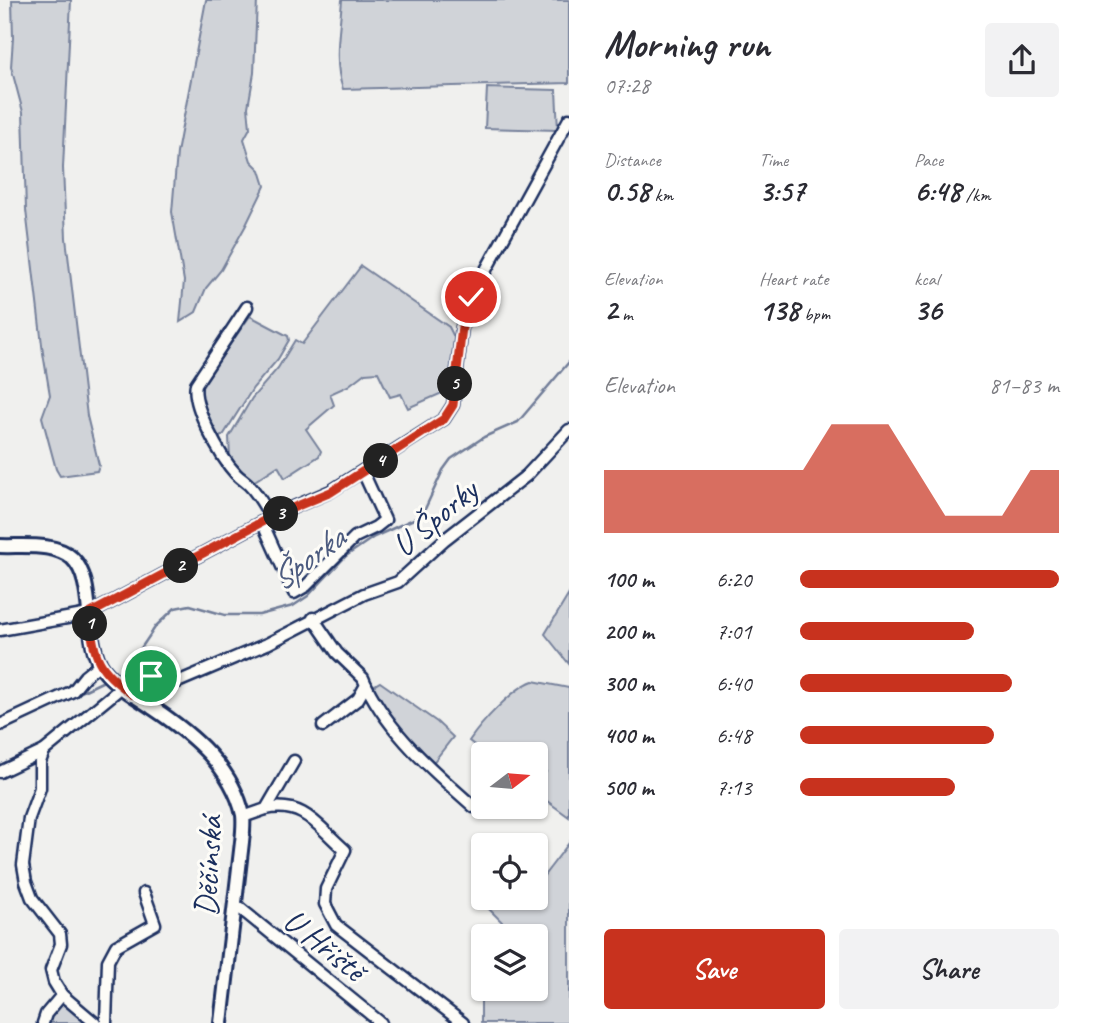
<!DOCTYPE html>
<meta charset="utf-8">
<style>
:root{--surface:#fff;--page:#f2f2f3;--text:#2b2b33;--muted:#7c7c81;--accent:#c8321e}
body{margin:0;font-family:Caveat,sans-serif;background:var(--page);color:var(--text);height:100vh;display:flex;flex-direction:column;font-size:26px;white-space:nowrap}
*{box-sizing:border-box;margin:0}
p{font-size:23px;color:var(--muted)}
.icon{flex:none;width:38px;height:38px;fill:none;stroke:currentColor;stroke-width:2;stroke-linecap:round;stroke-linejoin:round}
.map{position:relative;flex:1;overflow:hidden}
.drawer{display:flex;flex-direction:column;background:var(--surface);width:525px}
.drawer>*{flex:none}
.needle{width:46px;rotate:74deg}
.tools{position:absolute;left:471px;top:742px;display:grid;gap:14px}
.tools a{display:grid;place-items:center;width:77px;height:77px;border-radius:7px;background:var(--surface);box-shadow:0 2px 5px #0004;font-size:35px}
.pin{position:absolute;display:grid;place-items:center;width:60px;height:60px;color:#fff;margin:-30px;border:4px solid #fff;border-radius:50%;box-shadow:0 2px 7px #0007}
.km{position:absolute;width:35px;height:35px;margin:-18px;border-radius:50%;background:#222;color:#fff;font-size:19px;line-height:35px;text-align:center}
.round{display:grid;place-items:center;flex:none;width:74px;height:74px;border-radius:7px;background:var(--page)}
.headline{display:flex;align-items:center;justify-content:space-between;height:119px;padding:0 35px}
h1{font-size:38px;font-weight:700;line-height:52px}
.figures{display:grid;grid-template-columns:repeat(3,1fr);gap:10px;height:119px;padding:7px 35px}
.figures div{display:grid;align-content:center}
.figures b{font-size:30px;font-weight:700}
.figures small{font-size:19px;font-weight:400}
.figures p{font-size:19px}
.chart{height:196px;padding:14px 35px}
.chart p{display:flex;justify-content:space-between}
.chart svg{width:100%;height:126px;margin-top:7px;fill:var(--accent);opacity:.7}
.cta{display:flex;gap:14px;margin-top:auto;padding:14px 35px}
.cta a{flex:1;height:80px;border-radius:7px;background:var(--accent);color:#fff;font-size:28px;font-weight:700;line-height:80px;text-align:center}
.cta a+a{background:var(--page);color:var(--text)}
ul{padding:0 35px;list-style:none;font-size:23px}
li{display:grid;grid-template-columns:112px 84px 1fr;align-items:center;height:52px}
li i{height:18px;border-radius:9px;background:var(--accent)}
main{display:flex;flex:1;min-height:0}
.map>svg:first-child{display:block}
</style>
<main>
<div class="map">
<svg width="569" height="1023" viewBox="0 0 569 1023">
<rect width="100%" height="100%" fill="#f0f0ee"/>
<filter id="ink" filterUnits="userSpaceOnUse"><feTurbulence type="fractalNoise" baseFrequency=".0143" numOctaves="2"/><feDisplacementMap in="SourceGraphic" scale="14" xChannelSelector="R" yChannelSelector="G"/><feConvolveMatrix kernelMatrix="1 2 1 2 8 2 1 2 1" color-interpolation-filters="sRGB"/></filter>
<g filter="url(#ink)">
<g fill="#d0d3d8" stroke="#76819b" stroke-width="2">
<path d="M12,0H71L63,168L66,238L87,416L99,465L97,471L60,476L56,469L42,417L50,395L43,353L26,210L23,112L11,67L13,38Z"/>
<path d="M206,0H257L254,73L248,107L250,128L244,139L251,161L260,170L265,186L246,225L221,270L206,288L196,312L180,322L184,281L172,212L177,153Z"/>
<path d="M342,0H569V83L343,89C333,63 340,28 342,0Z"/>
<path d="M487,88L556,90L558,130L485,128Z"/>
<path d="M361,266L449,327L455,339L449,394L442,393L408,408L401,394L390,397L378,372L365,373L348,386L330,394L334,405L306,429L321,451L319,456L285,478L278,466L253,482L230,458L229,437L252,398L278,368L295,340L302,344Z"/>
<path d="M250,316L288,336L289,340L278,359L253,388L224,434L217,439L214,437L200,396L203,383Z"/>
<path d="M569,594V664L545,634Z"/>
<path d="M533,681L569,688V817L536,793V786L546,772L536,764V754H486L469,741C481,723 513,688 533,681Z"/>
<path d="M380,682L437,722L453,737L432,764L378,702L373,690L375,685Z"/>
<path d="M569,843V1023H481V992L483,989H536V936H510L511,931L487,907L490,900L501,898L521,902L525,898H536V886Z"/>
<path d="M62,1002L87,1023H48L51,1013Z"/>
</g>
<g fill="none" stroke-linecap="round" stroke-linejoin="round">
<g stroke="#6f7b97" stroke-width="2.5">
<path d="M114,676L129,666L156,626L175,608L190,605L225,615H259L293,606L308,596L346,556L374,537L418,517L425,509L443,470L451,459L484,437L518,422L569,362"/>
<path d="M0,731L108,679"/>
</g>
<g stroke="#1b2f5e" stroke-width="15">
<g id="minor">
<path d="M247,307L196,384C191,405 221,458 236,474C240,478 245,481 249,485C258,494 264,506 271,517"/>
<path d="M262,522L294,593L306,586L355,537L376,527L385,520L363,472"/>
<path d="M313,618L337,653L363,678L366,685L358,699L323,726"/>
<path d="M0,630L89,614L271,517L331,491L444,419L453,405L462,327L471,297L569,119"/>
<path d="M366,685C390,734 434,772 474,807"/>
<path d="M161,689L267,644L364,594L398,582L444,540L526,476L569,430"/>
<path d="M132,694L145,678L151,676L158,678L161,683V689L152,707"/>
<path d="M0,725L73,691L85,676L100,664"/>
<path d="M0,772L44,751L122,687"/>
<path d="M266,809C305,801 319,828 345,850L326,889L325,904L336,925L463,1023"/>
<path d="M243,817L266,809L294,761"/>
<path d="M236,905L381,1023"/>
<path d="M62,995L95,1023"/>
<path d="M43,1023L46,1014L62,995L54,982L51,970L61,944L60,934L32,898L26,882L23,865L29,818L40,788V762L44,751"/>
<path d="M106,1023L108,961L116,946L155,924L144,893"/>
</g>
</g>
<g stroke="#1b2f5e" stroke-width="18">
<path id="major" d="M0,546C21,547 55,542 72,558C97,581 82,641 103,669C116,686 136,696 153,708C192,734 232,767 243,815C244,824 243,833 242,842L221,1023"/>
</g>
<use href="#minor" stroke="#fdfcf7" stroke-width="10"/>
<use href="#major" stroke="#fdfcf7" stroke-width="12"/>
</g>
</g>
<g fill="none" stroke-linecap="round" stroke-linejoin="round" filter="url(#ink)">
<g stroke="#fff" stroke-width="14">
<path id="route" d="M151,676L145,678L132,694C95,667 95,658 89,614L271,517L331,492L444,419L453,405L462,327L471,297"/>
</g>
<use href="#route" stroke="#c8321e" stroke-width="9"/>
</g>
<g text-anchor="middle" stroke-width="6" stroke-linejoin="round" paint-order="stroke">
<g font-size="33" fill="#1b2f5e" stroke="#fdfcf7">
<text transform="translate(434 517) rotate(-40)" y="12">U Šporky</text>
<text transform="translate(207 866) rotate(-87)" y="12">Děčínská</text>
<text transform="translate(325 944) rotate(39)" y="12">U Hřiště</text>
</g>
<g font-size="35" font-style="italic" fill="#4c5b7f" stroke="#fdfcf7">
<text transform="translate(307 558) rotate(-36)" y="12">Šporka</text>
</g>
</g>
</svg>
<div class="tools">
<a><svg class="needle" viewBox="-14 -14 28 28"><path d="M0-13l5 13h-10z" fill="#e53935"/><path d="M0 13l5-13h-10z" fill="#7c7c81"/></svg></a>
<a><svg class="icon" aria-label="locate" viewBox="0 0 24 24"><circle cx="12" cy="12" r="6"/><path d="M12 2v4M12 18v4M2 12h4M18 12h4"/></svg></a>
<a><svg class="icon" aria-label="layers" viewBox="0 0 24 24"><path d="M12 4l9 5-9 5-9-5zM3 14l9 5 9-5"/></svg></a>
</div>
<div class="pin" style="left:151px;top:676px;background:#1e9e55"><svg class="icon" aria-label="arrive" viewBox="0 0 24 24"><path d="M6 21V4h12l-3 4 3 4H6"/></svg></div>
<div class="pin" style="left:471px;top:297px;background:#d93025"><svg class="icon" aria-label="check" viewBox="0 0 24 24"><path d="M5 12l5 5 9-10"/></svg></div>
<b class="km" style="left:90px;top:624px">1</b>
<b class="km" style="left:181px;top:566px">2</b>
<b class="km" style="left:281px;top:514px">3</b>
<b class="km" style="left:381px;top:461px">4</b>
<b class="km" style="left:455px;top:384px">5</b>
</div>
<section class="drawer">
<div class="headline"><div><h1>Morning run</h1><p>07:28</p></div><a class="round"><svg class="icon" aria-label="share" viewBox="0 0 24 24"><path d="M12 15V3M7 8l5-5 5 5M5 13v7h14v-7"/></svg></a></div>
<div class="figures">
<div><p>Distance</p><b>0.58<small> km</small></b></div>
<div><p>Time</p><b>3:57</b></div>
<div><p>Pace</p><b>6:48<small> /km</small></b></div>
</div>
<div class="figures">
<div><p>Elevation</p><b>2<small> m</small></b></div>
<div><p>Heart rate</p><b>138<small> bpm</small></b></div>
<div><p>kcal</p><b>36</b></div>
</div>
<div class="chart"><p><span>Elevation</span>81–83 m</p>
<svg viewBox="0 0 160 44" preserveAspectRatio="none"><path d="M0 44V22L10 22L20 22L30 22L40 22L50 22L60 22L70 22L80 6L90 6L100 6L110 22L120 38L130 38L140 38L150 22L160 22V44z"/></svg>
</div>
<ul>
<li><b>100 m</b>6:20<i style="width:100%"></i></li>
<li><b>200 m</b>7:01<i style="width:67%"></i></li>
<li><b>300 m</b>6:40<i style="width:82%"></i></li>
<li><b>400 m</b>6:48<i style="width:75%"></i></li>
<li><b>500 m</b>7:13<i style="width:60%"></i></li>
</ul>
<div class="cta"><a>Save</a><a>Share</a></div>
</section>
</main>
